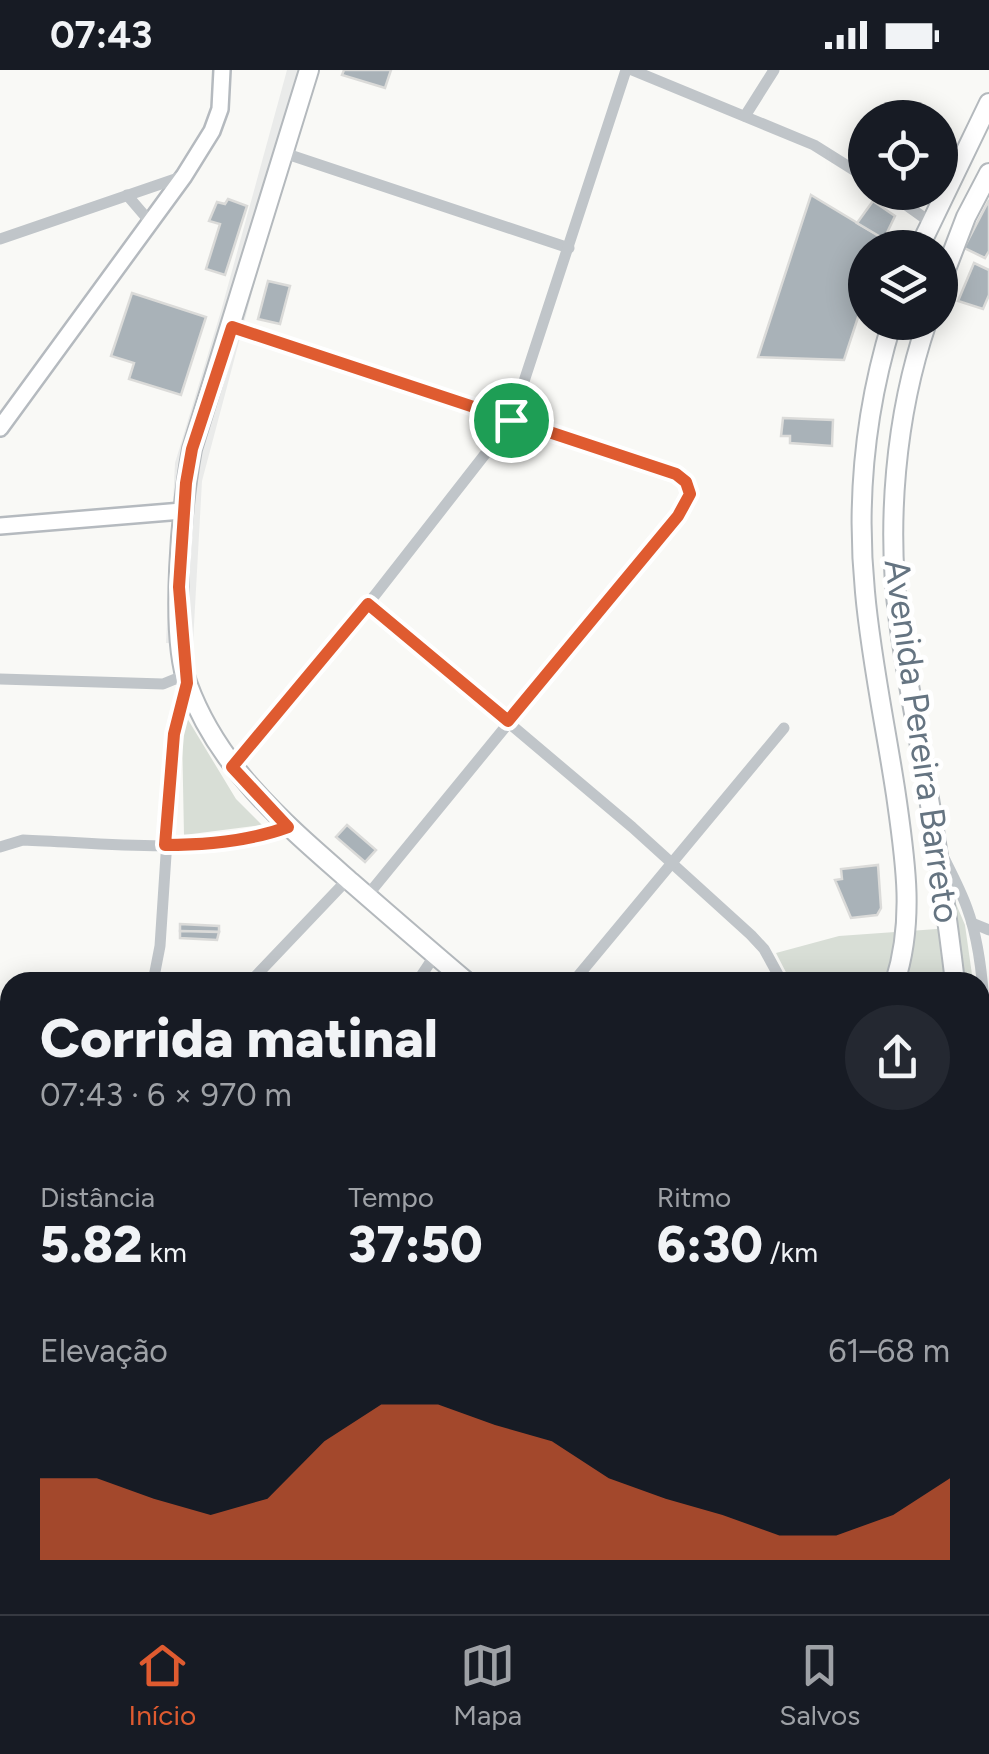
<!DOCTYPE html>
<html lang="pt">
<meta charset="utf-8">
<style>
:root{--surface:#171b24;--page:#242831;--text:#f1f3f6;--muted:#9ea1a6;--line:#363941;--accent:#df5b30}
body{margin:0;font-family:Figtree,sans-serif;background:var(--page);color:var(--text);height:100vh;display:flex;flex-direction:column;font-size:38px;white-space:nowrap}
*{box-sizing:border-box;margin:0}
p{font-size:32px;color:var(--muted)}
.icon{flex:none;width:55px;height:55px;fill:none;stroke:currentColor;stroke-width:2;stroke-linecap:round;stroke-linejoin:round}
.map{position:relative;flex:1;overflow:hidden}
.details{position:absolute;left:0px;top:902px;width:990px;height:642px;display:flex;flex-direction:column;background:var(--surface);border-radius:30px 30px 0 0;box-shadow:0 5px 25px #0003}
.details>*{flex:none}
.tools{position:absolute;left:848px;top:30px;display:grid;gap:20px}
.tools a{display:grid;place-items:center;width:110px;height:110px;border-radius:50%;background:var(--surface);box-shadow:0 5px 25px #0003;font-size:50px}
.pin{position:absolute;display:grid;place-items:center;width:85px;height:85px;color:#fff;margin:-42px;border:5px solid #fff;border-radius:50%;box-shadow:0 2px 10px #0007}
.round{display:grid;place-items:center;flex:none;width:105px;height:105px;border-radius:52px;background:var(--page)}
.overview{display:flex;align-items:center;justify-content:space-between;height:170px;padding:0 40px}
h1{font-size:55px;font-weight:800;line-height:75px}
.stats{display:grid;grid-template-columns:repeat(3,1fr);gap:15px;height:170px;padding:10px 40px}
.stats div{display:grid;align-content:center}
.stats b{font-size:50px;font-weight:800}
.stats small{font-size:28px;font-weight:400}
.stats p{font-size:28px}
.chart{height:280px;padding:20px 40px}
.chart p{display:flex;justify-content:space-between}
.chart svg{width:100%;height:180px;margin-top:10px;fill:var(--accent);opacity:.7}
.status{display:flex;justify-content:space-between;align-items:center;height:70px;padding:0 50px;background:var(--surface);direction:ltr}
.status svg{height:28px;fill:currentColor}
.dock{display:flex;justify-content:space-around;align-items:center;height:140px;border-top:2px solid var(--line);background:var(--surface);font-size:28px;color:var(--muted)}
.dock a{display:grid;justify-items:center;gap:5px}
.dock .current{color:var(--accent)}
.map>svg:first-child{display:block}
</style>
<div class="status"><b>07:43</b><svg viewBox="0 0 49 12"><path d="M0 12V9h3v3zM5 12V6h3v6zM10 12V3h3v9zM15 12V0h3v12zM26 1h20v11H26zM47 4h2v5h-2z"/></svg></div>
<div class="map">
<svg width="989" height="1544" viewBox="0 0 989 1544">
<rect width="100%" height="100%" fill="#f9f9f6"/>
<g fill="#eaebea">
<path d="M287,0H311L202,411L193,573H166L175,393L221,241Z"/>
<path d="M353,1535H529L542,1544H360Z"/>
</g>
<g fill="#d8ded6">
<path d="M187,648L236,729L262,755L184,765L182,663Z"/>
<path d="M948,815L965,855L973,912H791L776,883L839,866L937,859Z"/>
</g>
<g fill="#a9b2b8" stroke="#dbdbd9" stroke-width="2.5">
<path d="M344,0H391L385,18L342,5Z"/>
<path d="M811,125L884,169L881,178H865V226L844,290L758,287Z"/>
<path d="M228,129L247,136L225,205L206,199L220,154L209,151L217,132L225,134Z"/>
<path d="M989,130V181L985,188L964,178Z"/>
<path d="M873,131L895,146L884,169L857,153Z"/>
<path d="M974,193L989,200V225L983,239L958,231Z"/>
<path d="M268,211L290,216L280,254L258,249Z"/>
<path d="M132,223L206,247L181,325L129,309L134,293L111,286Z"/>
<path d="M783,348L833,350L832,376L790,373V366H781Z"/>
<path d="M347,755L376,780L365,792L336,767Z"/>
<path d="M878,795L881,838L877,845L851,848L835,810L842,809L841,799Z"/>
<path d="M180,854L219,856V862L180,861Z"/>
<path d="M180,861L219,862L217,870L180,868Z"/>
<path d="M989,1077V1170L980,1166V1103Z"/>
</g>
<g fill="none" stroke-linecap="round" stroke-linejoin="round">
<g stroke="#b5babf" stroke-width="20">
<g id="secondary">
<path d="M0,358L184,106L212,61L220,39L222,0"/>
<path d="M0,456L182,441"/>
<path d="M980,1232L989,1235"/>
</g>
</g>
<g stroke="#b4b9bd" stroke-width="22">
<g id="primary">
<path d="M309,0L192,379C182,434 169,563 188,615C219,699 286,755 351,812C390,846 428,879 467,912"/>
<path d="M919,178L989,33"/>
<path d="M940,215L966,147L989,103"/>
<path d="M892,252C865,340 856,431 865,522C871,590 886,658 896,725C905,788 915,850 895,912"/>
<path d="M927,252C895,346 886,455 899,552C906,605 917,657 926,710C937,777 947,845 955,912"/>
<path d="M585,1544L593,1535"/>
<path d="M628,1544L635,1535"/>
</g>
</g>
<g stroke="#c0c5c9" stroke-width="11">
<path d="M632,0L814,75L865,107"/>
<path d="M745,46L774,0"/>
<path d="M284,83L569,178"/>
<path d="M888,122L930,152"/>
<path d="M127,125L151,153"/>
<path d="M0,169L184,106"/>
<path d="M232,257L676,405L686,412L689,424L678,446L367,826"/>
<path d="M368,534L632,757L751,865L764,879L782,912"/>
<path d="M0,609L163,614L185,605"/>
<path d="M232,697L368,534L511,351L626,0"/>
<path d="M0,777L23,770C109,773 205,787 288,757"/>
<path d="M944,788C952,804 961,821 967,838C987,892 989,990 980,1047"/>
<path d="M972,853L989,860"/>
<path d="M153,912L160,876L174,664L187,613"/>
<path d="M250,912L348,809"/>
<path d="M417,912L435,885"/>
<path d="M573,912L784,658"/>
<path d="M0,936L10,942"/>
<path d="M0,1261L10,1239"/>
<path d="M0,1343L10,1346"/>
<path d="M980,1451L989,1447"/>
<path d="M555,1535L568,1544"/>
<path d="M751,1535L759,1544"/>
<path d="M50,1544L59,1535"/>
<path d="M196,1544L201,1535"/>
<path d="M868,1544L879,1535"/>
</g>
<use href="#secondary" stroke="#fff" stroke-width="15"/>
<use href="#primary" stroke="#fff" stroke-width="18"/>
</g>
<g fill="none" stroke-linecap="round" stroke-linejoin="round">
<g stroke="#fff" stroke-width="20">
<path id="route" d="M232,257L676,404L686,412L690,424L678,446L508,651L368,534L232,697L288,757C250,771 205,775 165,775L174,664L187,613L179,517L186,413L192,379Z"/>
</g>
<use href="#route" stroke="#df5b30" stroke-width="12"/>
</g>
<g text-anchor="middle" stroke-width="10" stroke-linejoin="round" paint-order="stroke">
<g font-size="35" fill="#657481" stroke="#fff">
<text transform="translate(922 671) rotate(82)" y="12">Avenida Pereira Barreto</text>
</g>
</g>
</svg>
<div class="tools">
<a><svg class="icon" aria-label="locate" viewBox="0 0 24 24"><circle cx="12" cy="12" r="6"/><path d="M12 2v4M12 18v4M2 12h4M18 12h4"/></svg></a>
<a><svg class="icon" aria-label="layers" viewBox="0 0 24 24"><path d="M12 4l9 5-9 5-9-5zM3 14l9 5 9-5"/></svg></a>
</div>
<div class="pin" style="left:511px;top:350px;background:#1e9e55"><svg class="icon" aria-label="arrive" viewBox="0 0 24 24"><path d="M6 21V4h12l-3 4 3 4H6"/></svg></div>
<section class="details">
<div class="overview"><div><h1>Corrida matinal</h1><p>07:43 · 6 × 970 m</p></div><a class="round"><svg class="icon" aria-label="share" viewBox="0 0 24 24"><path d="M12 15V3M7 8l5-5 5 5M5 13v7h14v-7"/></svg></a></div>
<div class="stats">
<div><p>Distância</p><b>5.82<small> km</small></b></div>
<div><p>Tempo</p><b>37:50</b></div>
<div><p>Ritmo</p><b>6:30<small> /km</small></b></div>
</div>
<div class="chart"><p><span>Elevação</span>61–68 m</p>
<svg viewBox="0 0 160 44" preserveAspectRatio="none"><path d="M0 44V24L10 24L20 29L30 33L40 29L50 15L60 6L70 6L80 11L90 15L100 24L110 29L120 33L130 38L140 38L150 33L160 24V44z"/></svg>
</div>
</section>
</div>
<nav class="dock">
<a class="current"><svg class="icon" aria-label="home" viewBox="0 0 24 24"><path d="M3 11l9-7 9 7M6 9v11h12V9"/></svg>Início</a>
<a><svg class="icon" aria-label="map" viewBox="0 0 24 24"><path d="M3 6l6-2 6 2 6-2v14l-6 2-6-2-6 2zM9 4v14M15 6v14"/></svg>Mapa</a>
<a><svg class="icon" aria-label="saved" viewBox="0 0 24 24"><path d="M7 4h10v16l-5-4-5 4z"/></svg>Salvos</a>
</nav>
